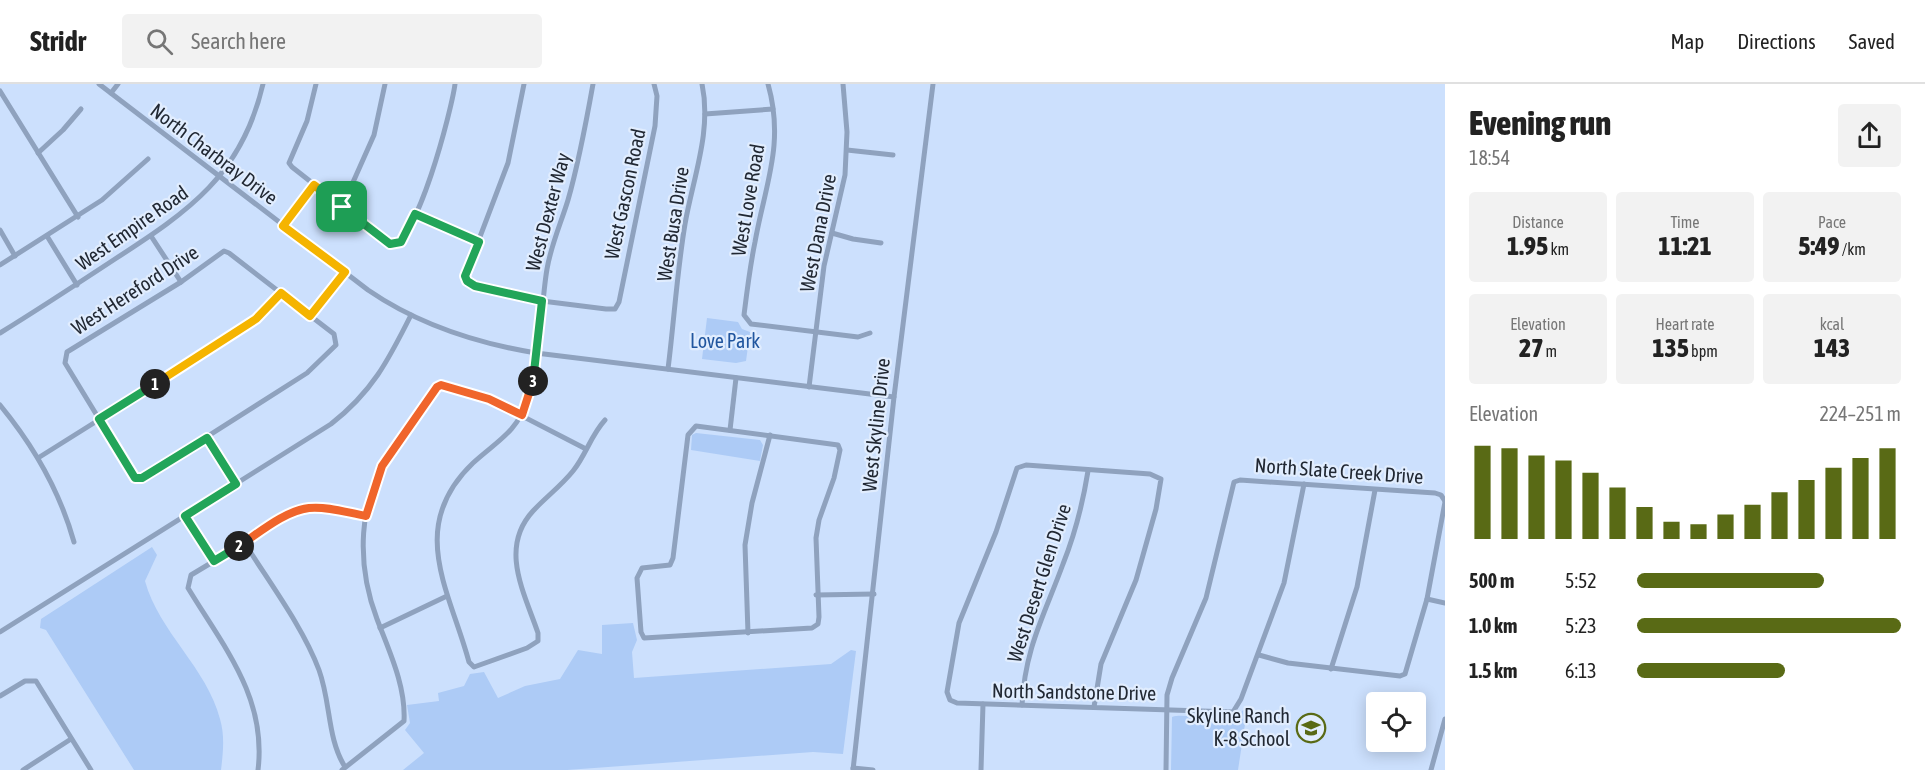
<!DOCTYPE html>
<meta charset="utf-8">
<style>
:root{--surface:#fff;--page:#f2f2f2;--text:#222;--muted:#767676;--line:#e0e0e0;--accent:#596a15}
body{margin:0;font-family:"Asap Condensed",sans-serif;background:var(--page);color:var(--text);height:100vh;display:flex;flex-direction:column;font-size:22px;white-space:nowrap}
*{box-sizing:border-box;margin:0}
p{font-size:20px;color:var(--muted)}
.icon{flex:none;width:33px;height:33px;fill:none;stroke:currentColor;stroke-width:2;stroke-linecap:round;stroke-linejoin:round}
.map{position:relative;flex:1;overflow:hidden}
.details{display:flex;flex-direction:column;background:var(--surface);width:480px}
.details>*{flex:none}
.tools{position:absolute;left:1366px;top:608px;display:grid;gap:12px}
.tools a{display:grid;place-items:center;width:60px;height:60px;border-radius:6px;background:var(--surface);box-shadow:0 3px 15px #0003;font-size:30px}
.pin{position:absolute;display:grid;place-items:center;width:51px;height:51px;color:#fff;margin:-26px;border-radius:12px;box-shadow:0 3px 9px #0006}
.km{position:absolute;width:30px;height:30px;margin:-15px;border-radius:50%;background:#222;color:#fff;font-size:16px;line-height:30px;text-align:center}
.round{display:grid;place-items:center;flex:none;width:63px;height:63px;border-radius:6px;background:var(--page)}
.head{display:flex;align-items:center;justify-content:space-between;height:102px;padding:0 24px}
h1{font-size:33px;font-weight:800;line-height:45px}
.figures{display:grid;grid-template-columns:repeat(3,1fr);gap:9px;height:102px;padding:6px 24px}
.figures div{display:grid;align-content:center;border-radius:6px;background:var(--page);text-align:center}
.figures b{font-size:26px;font-weight:800}
.figures small{font-size:16px;font-weight:400}
.figures p{font-size:16px}
.chart{height:168px;padding:12px 24px}
.chart p{display:flex;justify-content:space-between}
.chart svg{width:100%;height:108px;margin-top:6px;stroke:var(--accent);stroke-width:6}
ul{padding:0 24px;list-style:none;font-size:20px}
li{display:grid;grid-template-columns:96px 72px 1fr;align-items:center;height:45px}
li i{height:15px;border-radius:8px;background:var(--accent)}
header{display:flex;align-items:center;gap:36px;box-sizing:border-box;height:84px;padding:0 30px;background:var(--surface);border-bottom:2px solid var(--line)}
header strong{font-size:28px}
nav{display:flex;gap:33px;margin-inline-start:auto;font-size:21px}
.search{width:420px;height:54px;background:var(--page);display:flex;align-items:center;gap:15px;box-sizing:border-box;padding:0 21px;border-radius:6px;color:var(--muted);font-size:22px}
main{display:flex;flex:1;min-height:0}
.map>svg:first-child{display:block}
</style>
<header>
<strong>Stridr</strong>
<div class="search"><svg class="icon" aria-label="search" viewBox="0 0 24 24"><circle cx="10" cy="10" r="6"/><path d="M15 15l6 6"/></svg>Search here</div>
<nav><a>Map</a><a>Directions</a><a>Saved</a></nav>
</header>
<main>
<div class="map">
<svg width="1445" height="686" viewBox="0 0 1445 686">
<rect width="100%" height="100%" fill="#cce0fd"/>
<g fill="#adcbf6">
<path d="M707,234L738,238L742,245L750,248L746,277L736,279L702,275Z"/>
<path d="M696,349L760,356L763,361L760,377L691,366L692,351Z"/>
<path d="M152,463L157,471L145,497C159,548 207,584 220,635C225,652 223,669 221,686H134L46,546L40,544L41,535Z"/>
<path d="M633,539L637,556L632,568L634,594L831,580L851,566L856,567L843,670L813,668L567,686H403L424,669L405,646L410,639L407,621L439,617L438,609L464,602L470,590L484,588L498,614L525,602L560,595L578,566L602,570V541Z"/>
<path d="M1243,626L1247,627L1238,686H1171L1172,633C1193,627 1228,648 1243,626Z"/>
</g>
<g fill="none" stroke-linecap="round" stroke-linejoin="round">
<g stroke="#8fa2be" stroke-width="5">
<path d="M99,0L368,206C419,241 475,259 536,269L894,313"/>
<path d="M316,0L307,37L289,79L292,83L390,160C416,165 452,24 455,0"/>
<path d="M524,0L508,79L467,187V197L475,202L542,217L606,225H615L619,218L655,42L657,12L654,0"/>
<path d="M593,0C586,39 579,78 568,116C561,139 551,161 547,185C540,226 542,277 528,316C516,349 497,357 473,379C406,443 450,507 469,578L474,583L527,564L538,557V549C524,508 499,464 533,427C546,413 561,402 573,387C586,371 591,351 605,336"/>
<path d="M768,0C785,60 765,101 755,158C750,182 747,207 744,231L751,240L858,253L870,249"/>
<path d="M0,7L78,133"/>
<path d="M111,9L118,0"/>
<path d="M705,30L773,25"/>
<path d="M847,66L893,71"/>
<path d="M38,69L63,46L81,25"/>
<path d="M342,123L374,51L385,0"/>
<path d="M415,130L479,158"/>
<path d="M283,142L314,101"/>
<path d="M0,146L15,172"/>
<path d="M832,149L853,155L881,159"/>
<path d="M47,152L77,201"/>
<path d="M151,152L181,198"/>
<path d="M224,167L229,169L334,250L336,261L307,289L142,394H135L65,279L67,268L181,198Z"/>
<path d="M0,181L102,116L148,75"/>
<path d="M310,232L345,188"/>
<path d="M0,249C39,225 77,200 115,175C189,127 242,91 263,0"/>
<path d="M668,285C674,237 677,188 685,140C693,94 712,47 702,0"/>
<path d="M809,303L824,182L845,91L847,48L843,0"/>
<path d="M0,321C33,361 60,408 74,458"/>
<path d="M696,342L838,361L840,366L834,394L819,436L816,454L819,533L818,540L812,544L644,554L641,548L637,494L642,484L670,481L673,474L688,351Z"/>
<path d="M730,346L736,294"/>
<path d="M207,354L236,400"/>
<path d="M38,374L242,246L256,235L281,209"/>
<path d="M185,432L214,477"/>
<path d="M244,458C269,498 303,543 319,586C331,619 327,654 345,683"/>
<path d="M816,511L874,510"/>
<path d="M1427,515L1445,519"/>
<path d="M380,544L447,512"/>
<path d="M0,548L331,340C372,308 388,277 411,231"/>
<path d="M748,549L745,461L752,419L770,351"/>
<path d="M1259,571L1288,579L1400,592L1405,590L1427,515L1445,418"/>
<path d="M1331,585L1357,503L1375,406"/>
<path d="M0,612L25,597H36L91,686"/>
<path d="M1022,621C1025,564 1044,532 1063,480C1075,450 1083,418 1088,387"/>
<path d="M1094,623L1101,580L1136,496L1156,425L1161,395L1150,390L1026,381L1017,384L996,448L959,539L947,608L950,616L957,619L1233,628L1241,615L1284,499L1304,400"/>
<path d="M853,684L873,686"/>
<path d="M23,686L71,655"/>
<path d="M258,686C267,613 223,562 188,504L191,491L296,428L321,424L366,432"/>
<path d="M342,686L404,637C406,602 389,567 377,535C356,480 358,417 390,367C404,346 420,327 433,307L441,301L489,315L586,365"/>
<path d="M853,686L894,313L933,0"/>
<path d="M981,686L983,620"/>
<path d="M1166,686L1167,611L1172,594L1206,514L1234,398L1240,396L1435,409L1441,411L1445,417"/>
<path d="M1431,686L1445,635"/>
</g>
</g>
<g fill="none" stroke-linecap="round" stroke-linejoin="round">
<g stroke="#fff" stroke-width="12">
<path id="split-1" d="M155,300L256,235L281,209L310,232L345,188L283,142L314,101L342,123"/>
</g>
<g stroke="#fff" stroke-width="12">
<path id="split-2" d="M155,300L99,335L135,394H142L207,354L236,400L185,432L214,477L239,462"/>
</g>
<g stroke="#fff" stroke-width="12">
<path id="split-3" d="M239,462C259,449 284,427 309,424C328,422 348,429 366,432L382,382L437,303L441,301L489,315L522,331L533,297"/>
</g>
<g stroke="#fff" stroke-width="12">
<path id="split-4" d="M342,123L390,160L401,158L415,130L479,158L465,192L467,197L475,202L542,217L533,297"/>
</g>
<use href="#split-1" stroke="#f5b400" stroke-width="8"/>
<use href="#split-2" stroke="#22a559" stroke-width="8"/>
<use href="#split-3" stroke="#f0652b" stroke-width="8"/>
<use href="#split-4" stroke="#22a559" stroke-width="8"/>
</g>
<defs>
<g id="school-ring" transform="scale(1.5)"><circle r="9.5" fill="#e1edfe" stroke="#596a15" stroke-width="1.5"/><path d="M0-5L7-2L0 1L-7-2ZM-4 1L0 2.5L4 1V4Q0 6-4 4Z" fill="#596a15"/></g>
</defs>
<g fill-rule="evenodd">
<use href="#school-ring" x="1311" y="644"/>
</g>
<g text-anchor="middle" stroke-width="4.5" stroke-linejoin="round" paint-order="stroke">
<g font-size="20" fill="#212833" stroke="#e1edfe">
<text transform="translate(214 70) rotate(37)" y="7">North Charbray Drive</text>
<text transform="translate(625 110) rotate(-78)" y="7">West Gascon Road</text>
<text transform="translate(748 116) rotate(-80)" y="7">West Love Road</text>
<text transform="translate(548 128) rotate(-75)" y="7">West Dexter Way</text>
<text transform="translate(673 140) rotate(-81)" y="7">West Busa Drive</text>
<text transform="translate(132 144) rotate(-35)" y="7">West Empire Road</text>
<text transform="translate(818 149) rotate(-79)" y="7">West Dana Drive</text>
<text transform="translate(135 206) rotate(-33)" y="7">West Hereford Drive</text>
<text transform="translate(876 341) rotate(-84)" y="7">West Skyline Drive</text>
<text transform="translate(1339 387) rotate(4)" y="7">North Slate Creek Drive</text>
<text transform="translate(1039 499) rotate(-72)" y="7">West Desert Glen Drive</text>
<text transform="translate(1074 608) rotate(1)" y="7">North Sandstone Drive</text>
</g>
<g font-size="20" fill="#21569f" stroke="#e1edfe">
<text x="725" y="264">Love Park</text>
</g>
<g font-size="20" fill="#212833" stroke="#e1edfe" text-anchor="end">
<text x="1290" y="639">Skyline Ranch<tspan x="1290" dy="23">K-8 School</tspan></text>
</g>
</g>
</svg>
<div class="tools">
<a><svg class="icon" aria-label="locate" viewBox="0 0 24 24"><circle cx="12" cy="12" r="6"/><path d="M12 2v4M12 18v4M2 12h4M18 12h4"/></svg></a>
</div>
<div class="pin" style="left:342px;top:123px;background:#1e9e55"><svg class="icon" aria-label="arrive" viewBox="0 0 24 24"><path d="M6 21V4h12l-3 4 3 4H6"/></svg></div>
<b class="km" style="left:155px;top:300px">1</b>
<b class="km" style="left:239px;top:462px">2</b>
<b class="km" style="left:533px;top:297px">3</b>
</div>
<section class="details">
<div class="head"><div><h1>Evening run</h1><p>18:54</p></div><a class="round"><svg class="icon" aria-label="share" viewBox="0 0 24 24"><path d="M12 15V3M7 8l5-5 5 5M5 13v7h14v-7"/></svg></a></div>
<div class="figures">
<div><p>Distance</p><b>1.95<small> km</small></b></div>
<div><p>Time</p><b>11:21</b></div>
<div><p>Pace</p><b>5:49<small> /km</small></b></div>
</div>
<div class="figures">
<div><p>Elevation</p><b>27<small> m</small></b></div>
<div><p>Heart rate</p><b>135<small> bpm</small></b></div>
<div><p>kcal</p><b>143</b></div>
</div>
<div class="chart"><p><span>Elevation</span>224–251 m</p>
<svg viewBox="0 0 160 44" preserveAspectRatio="none"><path d="M5 44V6M15 44V7M25 44V10M35 44V12M45 44V17M55 44V23M65 44V31M75 44V37M85 44V38M95 44V34M105 44V30M115 44V25M125 44V20M135 44V15M145 44V11M155 44V7"/></svg>
</div>
<ul>
<li><b>500 m</b>5:52<i style="width:71%"></i></li>
<li><b>1.0 km</b>5:23<i style="width:100%"></i></li>
<li><b>1.5 km</b>6:13<i style="width:56%"></i></li>
</ul>
</section>
</main>
